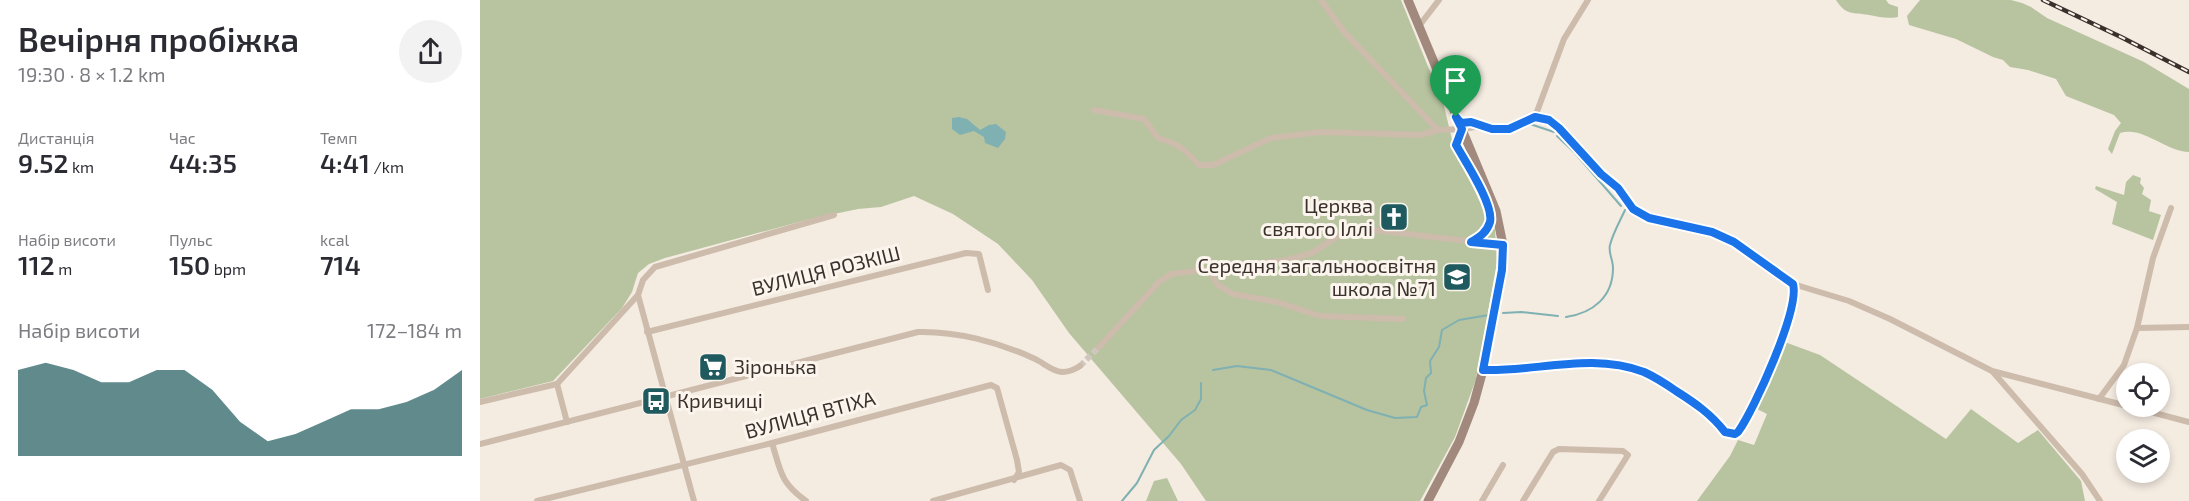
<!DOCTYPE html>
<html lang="uk">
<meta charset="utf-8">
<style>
:root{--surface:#fff;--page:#f2f2f3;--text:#2b2b33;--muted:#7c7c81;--accent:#1f5a5e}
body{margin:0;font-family:"Exo 2",sans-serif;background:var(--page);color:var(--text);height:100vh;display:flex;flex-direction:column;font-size:22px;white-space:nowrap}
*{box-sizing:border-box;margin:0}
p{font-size:20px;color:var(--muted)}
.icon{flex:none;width:33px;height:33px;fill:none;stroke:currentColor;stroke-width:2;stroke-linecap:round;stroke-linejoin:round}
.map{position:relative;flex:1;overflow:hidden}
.drawer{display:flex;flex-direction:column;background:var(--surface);width:480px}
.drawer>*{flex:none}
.controls{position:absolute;left:1636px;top:363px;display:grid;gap:12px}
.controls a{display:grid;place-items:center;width:54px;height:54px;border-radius:50%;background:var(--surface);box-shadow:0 3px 9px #0003;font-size:30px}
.pin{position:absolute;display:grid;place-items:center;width:51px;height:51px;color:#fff;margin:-62px -26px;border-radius:50% 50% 50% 0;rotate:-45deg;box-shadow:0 0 6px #0007}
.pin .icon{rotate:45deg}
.round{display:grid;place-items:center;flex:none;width:63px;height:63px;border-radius:32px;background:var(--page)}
.headline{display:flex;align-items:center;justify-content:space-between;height:102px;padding:0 18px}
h1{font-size:33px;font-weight:600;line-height:45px}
.metrics{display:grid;grid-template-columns:repeat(3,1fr);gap:9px;height:102px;padding:6px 18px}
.metrics div{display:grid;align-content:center}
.metrics b{font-size:26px;font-weight:600}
.metrics small{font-size:16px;font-weight:400}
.metrics p{font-size:16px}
.chart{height:168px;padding:12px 18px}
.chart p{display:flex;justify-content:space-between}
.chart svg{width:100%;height:108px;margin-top:6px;fill:var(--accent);opacity:.7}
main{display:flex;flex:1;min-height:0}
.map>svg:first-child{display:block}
</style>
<main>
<section class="drawer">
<div class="headline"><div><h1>Вечірня пробіжка</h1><p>19:30 · 8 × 1.2 km</p></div><a class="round"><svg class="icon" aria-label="share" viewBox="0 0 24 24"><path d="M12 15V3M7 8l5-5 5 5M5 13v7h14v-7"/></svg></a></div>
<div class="metrics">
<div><p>Дистанція</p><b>9.52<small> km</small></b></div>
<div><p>Час</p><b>44:35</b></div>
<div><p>Темп</p><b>4:41<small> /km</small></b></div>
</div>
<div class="metrics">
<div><p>Набір висоти</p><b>112<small> m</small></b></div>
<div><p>Пульс</p><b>150<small> bpm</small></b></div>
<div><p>kcal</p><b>714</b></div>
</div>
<div class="chart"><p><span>Набір висоти</span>172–184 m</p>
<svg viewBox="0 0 160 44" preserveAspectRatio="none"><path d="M0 44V9L10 6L20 9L30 14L40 14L50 9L60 9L70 17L80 30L90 38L100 35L110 30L120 25L130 25L140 22L150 17L160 9V44z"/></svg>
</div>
</section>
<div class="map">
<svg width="1709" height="501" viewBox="0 0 1709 501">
<rect width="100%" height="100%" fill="#f4ebe1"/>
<g fill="#b8c4a0">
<path d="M0,0H921L964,106L974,148L1015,230L1017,262L996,379L975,437L940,501H726L701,464L589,333L552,280L518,244L473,214L434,196L401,207L378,209L330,219L185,258L169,264L158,273L152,292L142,308L73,381L0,399Z"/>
<path d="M1356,0H1406L1409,4L1418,7V17C1407,19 1400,17 1389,15C1373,12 1366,16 1356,0Z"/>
<path d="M1440,0H1531L1542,3L1551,7L1567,18L1664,62L1709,89V152C1686,152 1664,126 1640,133L1632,154L1628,149L1635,131L1641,123L1634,115L1586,96L1576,79L1548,70L1530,67L1523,60L1513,57L1476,39L1429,25L1427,16Z"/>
<path d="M1653,175L1661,178L1660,183L1664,188L1662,194L1671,200L1669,211L1681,215L1673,240L1632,224L1637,202L1615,189L1616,186L1644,195L1646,182Z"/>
<path d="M1302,341L1340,355L1466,439L1491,409L1538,443L1558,430L1601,481L1605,501H1217L1250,456L1258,440L1274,445L1287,414L1275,408Z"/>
<path d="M687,478L698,501H666L674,481Z"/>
</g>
<path fill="#7fb0b2" d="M479,117L487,119L500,130L509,125L516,124L526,132L525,139L518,148L505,143L504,137L494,131L480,135L472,129V118Z"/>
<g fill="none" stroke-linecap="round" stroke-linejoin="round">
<g stroke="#7fb0b2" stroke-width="2">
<path d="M1047,123L1074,132"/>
<path d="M1077,136L1095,153L1141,206"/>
<path d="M1023,313L1041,312L1078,316"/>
<path d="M1086,317C1113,313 1133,297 1133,268C1133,260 1128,252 1130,245C1133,233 1140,221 1145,210"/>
<path d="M733,370L757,366L791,370L887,410L915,418L937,417L941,407L947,405L944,391L946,378L951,373L950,361L959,347L962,330L979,320L1009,315"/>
<path d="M642,501L657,483L674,450L689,436L701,420L715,410L721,399V383"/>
</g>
<path stroke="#cfc6bd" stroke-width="6" stroke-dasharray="6 3" stroke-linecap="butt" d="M600,366L619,347"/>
<g stroke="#cdbbac" stroke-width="6">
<path d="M841,0L864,32L958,130L984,129L994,127L1029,129L1055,117"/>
<path d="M939,26L959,0"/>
<path d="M614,110L664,119L678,138L693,143L704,150L719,165H733L791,138L841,132L940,135L958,130"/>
<path d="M1055,117L1069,120L1079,128L1121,174L1138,188L1153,209L1169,218L1232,232L1254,242L1313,284L1369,301L1410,319L1512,371L1647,406"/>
<path d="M1055,117L1084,39L1108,0"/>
<path d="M981,130L976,145C984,160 1011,204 1010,220C1008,230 1000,237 992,242"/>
<path d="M730,269L734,280L738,285L753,294L797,302L840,316L923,319"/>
<path d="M158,295L214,501"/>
<path d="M1657,328L1709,327"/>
<path d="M167,332L486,253L499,254L508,290"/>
<path d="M619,347L679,282L691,274L807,260L832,253L866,231L875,228L1023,245"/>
<path d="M1003,370C1056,372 1111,352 1164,372C1175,377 1186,384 1196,391C1215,403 1231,414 1245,432L1255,433L1260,429C1275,401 1321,313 1313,284"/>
<path d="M1513,372L1602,474L1620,501"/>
<path d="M77,384L87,422"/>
<path d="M1619,399L1644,365L1657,328L1673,258L1691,208"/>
<path d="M0,402L77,384L158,295L163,280L175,267L354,215"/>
<path d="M1648,406L1709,422"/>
<path d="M292,443C301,472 300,482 326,501"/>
<path d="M0,444L438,332C476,331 518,342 553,358C563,362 571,371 582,372C589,372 594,370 600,366"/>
<path d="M57,501L292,443L511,385L517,388L537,460L539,472L534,480"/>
<path d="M453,501L581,465L590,470L600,501"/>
<path d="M1002,501L1023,465"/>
<path d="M1043,501L1073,452L1079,449L1143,451L1148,455L1119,501"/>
</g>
<g stroke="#a18a7d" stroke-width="9">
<path d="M928,0L1016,211L1023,245L1022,270L1003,370L994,403L979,442L948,501"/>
<path d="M978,119L981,123L991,122L1003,127"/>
</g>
<g stroke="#3b302b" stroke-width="4.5">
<path id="rail" d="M1563,0L1641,37L1709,72"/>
</g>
<use href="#rail" stroke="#fbf5ee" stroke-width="2" stroke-dasharray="7" stroke-linecap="butt"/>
</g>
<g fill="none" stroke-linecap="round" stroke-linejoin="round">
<g stroke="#fff" stroke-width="12">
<path id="route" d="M976,117L981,123L991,122L1012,129H1029L1055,117L1069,120L1079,128L1121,174L1138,188L1153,209L1169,218L1232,232L1254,242L1313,284C1320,309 1274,410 1258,432L1255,434L1245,432C1231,414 1215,403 1196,391C1186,384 1175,377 1164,372C1111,352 1056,372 1003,370L1022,270L1023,245L991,242C1000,237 1007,232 1010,222C1014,205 985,161 976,145L982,129Z"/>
</g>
<use href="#route" stroke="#1a73e8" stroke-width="8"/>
</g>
<defs>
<g id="church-square" transform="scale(1.5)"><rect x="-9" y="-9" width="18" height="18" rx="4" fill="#1f5a5e" stroke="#fbf5ee"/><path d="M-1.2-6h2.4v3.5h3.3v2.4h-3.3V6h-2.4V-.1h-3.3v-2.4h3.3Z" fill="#fff"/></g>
<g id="school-square" transform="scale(1.5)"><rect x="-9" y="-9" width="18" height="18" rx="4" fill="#1f5a5e" stroke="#fbf5ee"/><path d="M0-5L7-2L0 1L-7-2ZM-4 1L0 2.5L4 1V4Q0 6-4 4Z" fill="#fff"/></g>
<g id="supermarket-square" transform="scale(1.5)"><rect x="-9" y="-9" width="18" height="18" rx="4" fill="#1f5a5e" stroke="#fbf5ee"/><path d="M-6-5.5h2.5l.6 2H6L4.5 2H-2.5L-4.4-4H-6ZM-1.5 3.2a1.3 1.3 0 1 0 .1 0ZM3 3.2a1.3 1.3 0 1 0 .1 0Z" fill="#fff"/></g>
<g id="bus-square" transform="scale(1.5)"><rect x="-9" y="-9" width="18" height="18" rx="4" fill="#1f5a5e" stroke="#fbf5ee"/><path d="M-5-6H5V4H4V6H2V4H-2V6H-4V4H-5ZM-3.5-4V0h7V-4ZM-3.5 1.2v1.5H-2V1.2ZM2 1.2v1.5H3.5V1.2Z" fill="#fff"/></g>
</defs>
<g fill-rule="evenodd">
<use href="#church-square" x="914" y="217"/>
<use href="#school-square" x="977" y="277"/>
<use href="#supermarket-square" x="233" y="367"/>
<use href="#bus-square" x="176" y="401"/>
</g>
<g text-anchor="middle" stroke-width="6" stroke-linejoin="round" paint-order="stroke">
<g font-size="20" fill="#3b302b" stroke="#fbf5ee" text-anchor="end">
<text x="893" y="213">Церква<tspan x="893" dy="23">святого Іллі</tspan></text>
<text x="956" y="273">Середня загальноосвітня<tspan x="956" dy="23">школа №71</tspan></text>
<text x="254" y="374" text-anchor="start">Зіронька</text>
<text x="197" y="408" text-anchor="start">Кривчиці</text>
</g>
<g font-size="20" fill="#3b302b" stroke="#fbf5ee">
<text transform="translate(346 271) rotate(-14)" y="7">ВУЛИЦЯ РОЗКІШ</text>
<text transform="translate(330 415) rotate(-15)" y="7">ВУЛИЦЯ ВТІХА</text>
</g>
</g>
</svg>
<div class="controls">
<a><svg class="icon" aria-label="locate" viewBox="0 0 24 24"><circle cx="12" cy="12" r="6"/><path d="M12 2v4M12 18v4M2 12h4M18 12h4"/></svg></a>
<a><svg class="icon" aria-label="layers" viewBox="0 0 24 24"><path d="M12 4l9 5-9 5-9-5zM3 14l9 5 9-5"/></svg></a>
</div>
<div class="pin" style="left:976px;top:117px;background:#1e9e55"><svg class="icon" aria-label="arrive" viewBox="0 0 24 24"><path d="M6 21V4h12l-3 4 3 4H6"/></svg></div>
</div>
</main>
